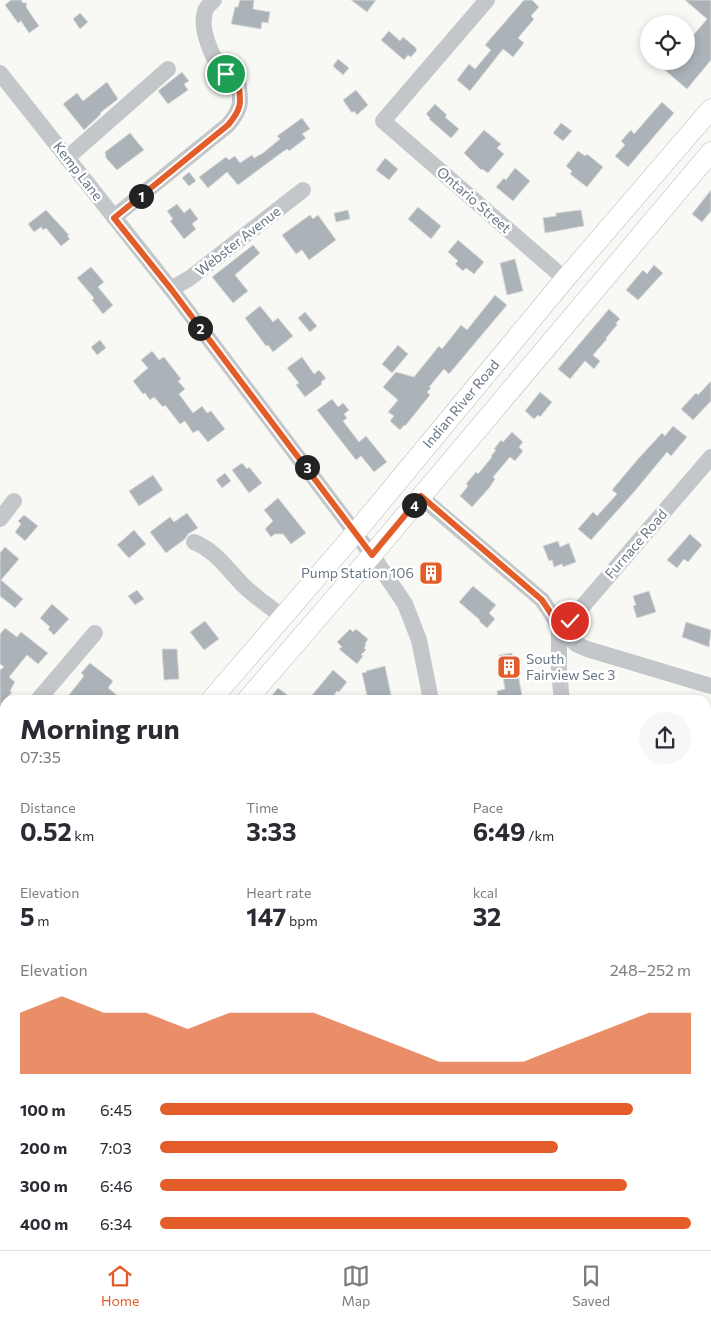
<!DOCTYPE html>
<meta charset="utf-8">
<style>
:root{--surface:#fff;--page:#f7f7f7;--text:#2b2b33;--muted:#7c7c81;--line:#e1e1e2;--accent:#e25d2a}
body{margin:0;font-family:Commissioner,sans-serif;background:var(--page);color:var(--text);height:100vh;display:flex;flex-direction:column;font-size:19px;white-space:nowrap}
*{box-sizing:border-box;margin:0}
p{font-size:16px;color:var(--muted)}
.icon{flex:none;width:28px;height:28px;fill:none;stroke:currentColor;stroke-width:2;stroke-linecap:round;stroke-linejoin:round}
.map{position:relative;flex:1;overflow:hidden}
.sheet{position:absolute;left:0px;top:695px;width:711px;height:555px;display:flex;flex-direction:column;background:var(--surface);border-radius:15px 15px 0 0;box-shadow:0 2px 8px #0003}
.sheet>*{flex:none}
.fabs{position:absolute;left:640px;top:15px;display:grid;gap:10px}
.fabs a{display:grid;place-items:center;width:55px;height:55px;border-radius:50%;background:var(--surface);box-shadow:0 2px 8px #0003;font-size:25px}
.pin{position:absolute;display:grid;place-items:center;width:42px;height:42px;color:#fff;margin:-21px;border:2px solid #fff;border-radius:50%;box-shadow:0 1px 5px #0007}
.km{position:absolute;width:25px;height:25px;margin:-12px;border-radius:50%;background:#222;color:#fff;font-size:14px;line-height:25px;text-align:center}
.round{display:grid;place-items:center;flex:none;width:52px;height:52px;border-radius:26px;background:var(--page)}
.summary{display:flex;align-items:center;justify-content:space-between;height:85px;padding:0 20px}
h1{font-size:28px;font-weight:700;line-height:38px}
.figures{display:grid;grid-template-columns:repeat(3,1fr);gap:8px;height:85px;padding:5px 20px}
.figures div{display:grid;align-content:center}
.figures b{font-size:25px;font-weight:700}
.figures small{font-size:14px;font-weight:400}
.figures p{font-size:14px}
.chart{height:140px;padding:10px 20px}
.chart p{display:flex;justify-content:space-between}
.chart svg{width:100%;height:90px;margin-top:5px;fill:var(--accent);opacity:.7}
ul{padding:0 20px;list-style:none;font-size:16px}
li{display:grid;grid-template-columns:80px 60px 1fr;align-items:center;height:38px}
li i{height:12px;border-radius:6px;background:var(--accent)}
.dock{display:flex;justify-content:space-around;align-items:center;height:70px;border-top:1px solid var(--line);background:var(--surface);font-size:14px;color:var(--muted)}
.dock a{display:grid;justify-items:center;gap:2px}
.dock .active{color:var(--accent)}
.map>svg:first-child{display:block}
</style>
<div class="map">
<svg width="711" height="1250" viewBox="0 0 711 1250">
<rect width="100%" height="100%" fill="#f8f8f5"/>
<path fill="#e8e9e8" d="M2,1096L5,1103V1245H57L59,1250H0V1097Z"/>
<g fill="#abb3b9" stroke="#d9d9d7">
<path d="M11,0H21L23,3H27L26,7L39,26L29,33L21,21L18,23L5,5Z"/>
<path d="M240,0H254L253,9L270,12L268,23L262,22L261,29L231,24L235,7H238Z"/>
<path d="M351,0H376L367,12Z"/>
<path d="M524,0H532L539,7L531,16L534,19L518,38L524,43L513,57L503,49L470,91L457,80L469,64L475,69L491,50L485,45Z"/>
<path d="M685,0H711V60L687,89L660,66L664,61H686V44L707,19Z"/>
<path d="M80,13L88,22L80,29L73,19Z"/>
<path d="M389,31L400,41L403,37L415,47L417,50L411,57L408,55L404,60L381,40Z"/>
<path d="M338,59L349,68L343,75L333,66Z"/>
<path d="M182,72L189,81L184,84L188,90L168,104L158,91Z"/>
<path d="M107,82L118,99L100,113L101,114L84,130L63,104L77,93L83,101Z"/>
<path d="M356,90L368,105L357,115L354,111L352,113L343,100Z"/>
<path d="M662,102L674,113L628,167L615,156L625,145L621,141L631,130L634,134Z"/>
<path d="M435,104L447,115L445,117L459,129L451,138L429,119L430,118L426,114Z"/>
<path d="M302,118L310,129L302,134L306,138L289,151L287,149L281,153L238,185L227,172L208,188L199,177L226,157L229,160L235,156L240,163L252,155L254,158L263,153L280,139L277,136Z"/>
<path d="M561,123L572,131L563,141L553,133Z"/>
<path d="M484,130L501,144L497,148L504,154L488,173L482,169L481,170L464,153Z"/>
<path d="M130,133L144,150L117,170L106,158L105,152Z"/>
<path d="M578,151L585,156L587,154L603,167L587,187L570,174L572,171L566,166Z"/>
<path d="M385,158L398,169L389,180L376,170Z"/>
<path d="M515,168L530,181L513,201L496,187L504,178L506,180Z"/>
<path d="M189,172L196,181L189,186L182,178Z"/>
<path d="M711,190V211L702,222L692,214Z"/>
<path d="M177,204L184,213L190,208L198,219L192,224L196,229L184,239L170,221L173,219L167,211Z"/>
<path d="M418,207L441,226L431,239L408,219Z"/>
<path d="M46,210L69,235L67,236L70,239L61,246L46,228L43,230L41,227L34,232L28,224Z"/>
<path d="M348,210L350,219L336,222L334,213Z"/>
<path d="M581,210L584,226L545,233L543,218L556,216V213Z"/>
<path d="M310,215L313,219L318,215L336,240L309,260L302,250L296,254L282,235Z"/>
<path d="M458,240L484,262L474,274L466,268L463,271L455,264L458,261L448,252Z"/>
<path d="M253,245L260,253L235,275L248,291L233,303L212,277Z"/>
<path d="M515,259L523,291L507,295L500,263Z"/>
<path d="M654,265L663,273L638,300L626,290L643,270L647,274Z"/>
<path d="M91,267L104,282L98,287L113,305L103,314L92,300L94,298L77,278Z"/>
<path d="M495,295L507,305L449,374L444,369L429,387L431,388L427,392L430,395L405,426L404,425L400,430L390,421L394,416L388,412L398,400L383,387L396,372L414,377L439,346L442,349L461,325L467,330Z"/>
<path d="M260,306L273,322L278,318L293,336L273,352L268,345L266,346L245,318Z"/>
<path d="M609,309L620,319L616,323L617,325L606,338L607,339L593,355L600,361L594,369L585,361L570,379L558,369Z"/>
<path d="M305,312L317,326L310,332L298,318Z"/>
<path d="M100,340L106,348L97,355L91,347Z"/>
<path d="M398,345L408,354L392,373L382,364Z"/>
<path d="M152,351L159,360L164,357L181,379L178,381L185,389L179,394L193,413L202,406L207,413L211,411L225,429L208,442L198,430L193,433L185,421L180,424L165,405L163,407L154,397L150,400L145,393L143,394L133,381L148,368L141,360Z"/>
<path d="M302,357L314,374L319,370L326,378L321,382L322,384L305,397L296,385L299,383L287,368Z"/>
<path d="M711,381V401L693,420L681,409L696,393L698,395Z"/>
<path d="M540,392L552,402L540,417L538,415L534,419L525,411Z"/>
<path d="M332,399L338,407L343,403L349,410L344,414L347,418L343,421L359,442L366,436L387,462L374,472L361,456L356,460L317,410Z"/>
<path d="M673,426L687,437L671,456L667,452L634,492L591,540L578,529L593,512L597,516L617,494L612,490L638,459L662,433L665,436Z"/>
<path d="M512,432L523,442L519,447L523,451L515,461L510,457L493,477L495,479L489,488L472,507L460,496L468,486L466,484L476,472L478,474L492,457L491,456L496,450L494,449L501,440L503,442Z"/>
<path d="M242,463L247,469L249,467L262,483L249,493L232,470Z"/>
<path d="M225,473L231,481L222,488L216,480Z"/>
<path d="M153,475L163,490L139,506L129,491Z"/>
<path d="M278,498L306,533L291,544L283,534H275L271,537L265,529L273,521L264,510Z"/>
<path d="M187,513L198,528L188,534L185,539L166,553L150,532L170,517L174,522Z"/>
<path d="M24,515L38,526L25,541L15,532L21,524L18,521Z"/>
<path d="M134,530L146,544L129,558L117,545Z"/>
<path d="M690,534L702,545L688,562L684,559L677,568L667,560Z"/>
<path d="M558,541L560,547L569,543L576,562L563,567L562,564L554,567L552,560L549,561L543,546Z"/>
<path d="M5,547L19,559L1,580L23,599L15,608L0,596V553Z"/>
<path d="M473,586L496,605L489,613L495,619L487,628L479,621L480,620L459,602Z"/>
<path d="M137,590L144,599L135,605L128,596Z"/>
<path d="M649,591L656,612L637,618L633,606L636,605L633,596Z"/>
<path d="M52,604L69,619L54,635L48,629L50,627L40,618Z"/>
<path d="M205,621L219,639L204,650L190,632Z"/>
<path d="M686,622L711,630L709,647L682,637Z"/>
<path d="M5,628L17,637L21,632L48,653L38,664L27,655L9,677L15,682L10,691L12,692L0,706V670L4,667L0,664V634Z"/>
<path d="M350,629L353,632L356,629L368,639L365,644L366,645L364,648L366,650L361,655L363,656L357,664L339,649L342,647L337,642Z"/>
<path d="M162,649H177L179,679L164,680Z"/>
<path d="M512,653L513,659H515L523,700H498L497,691L505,689L499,655Z"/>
<path d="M90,663L113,681L108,688L123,700H65L84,676L81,673Z"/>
<path d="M385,666L392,700H368L362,673L367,672L366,671Z"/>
<path d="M333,670L347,682L339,692L337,691L330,700H308Z"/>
<path d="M278,688L294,700H268Z"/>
</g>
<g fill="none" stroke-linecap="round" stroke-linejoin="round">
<g stroke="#b6babe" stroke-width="21">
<g id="major">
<path d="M211,700L356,532L565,279L711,109"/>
<path d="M247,700L372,555L711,152"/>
<path d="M0,943L5,938"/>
<path d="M0,983L5,977"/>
</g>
</g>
<g stroke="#c3c7ca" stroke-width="16">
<path d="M487,0L383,121L565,279"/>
<path d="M0,73L171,289L372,555L405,604L419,640L431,700"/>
<path d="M67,158L168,69"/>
<path d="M114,217L228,125C243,107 241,102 238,80C234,78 230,77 227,74C213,64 198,26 206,9C207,6 211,3 214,0"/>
<path d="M171,289L190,278L303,190"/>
<path d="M711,457L570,621L559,628L576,644L587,649L711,686"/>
<path d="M421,497L542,600L554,618L559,628V672L562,700"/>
<path d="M0,519L14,501"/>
<path d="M194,542C216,551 227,569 243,585C255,597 270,607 283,617"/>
<path d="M38,700L95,633"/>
<path d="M0,744L5,738"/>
<path d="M706,1230H711"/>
<path d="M360,1245L363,1250"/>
<path d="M533,1245L534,1250"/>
<path d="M656,1245L657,1250"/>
<path d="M213,1250L217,1245"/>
<path d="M597,1250L625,1245"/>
</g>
<use href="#major" stroke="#fff" stroke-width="20"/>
</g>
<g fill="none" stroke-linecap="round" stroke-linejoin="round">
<g stroke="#fff" stroke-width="10">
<path id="route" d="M226,74L238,80C241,102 243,107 228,125L114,218L171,289L372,555L421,496L542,600L554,618L558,628L570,621"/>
</g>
<use href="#route" stroke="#e25d2a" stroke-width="6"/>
</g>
<defs>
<g id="building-square" transform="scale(1.25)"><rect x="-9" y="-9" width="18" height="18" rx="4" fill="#e25d2a" stroke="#fff"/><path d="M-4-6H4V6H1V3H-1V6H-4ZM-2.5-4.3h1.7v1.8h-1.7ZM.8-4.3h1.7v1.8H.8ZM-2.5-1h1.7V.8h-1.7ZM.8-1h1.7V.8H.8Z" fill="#fff"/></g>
</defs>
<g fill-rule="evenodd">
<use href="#building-square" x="431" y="573"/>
<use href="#building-square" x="509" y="667"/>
</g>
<g text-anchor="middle" stroke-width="5" stroke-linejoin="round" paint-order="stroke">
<g font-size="14" fill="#677786" stroke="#fff">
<text transform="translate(78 171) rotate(52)" y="5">Kemp Lane</text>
<text transform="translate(474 200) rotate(41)" y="5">Ontario Street</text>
<text transform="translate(238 241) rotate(-38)" y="5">Webster Avenue</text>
<text transform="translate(461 404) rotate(-50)" y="5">Indian River Road</text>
<text transform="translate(636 544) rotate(-49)" y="5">Furnace Road</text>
</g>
<g font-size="14" fill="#677786" stroke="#fff" text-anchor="end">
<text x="414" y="578">Pump Station 106</text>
<text x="526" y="664" text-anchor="start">South<tspan x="526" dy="16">Fairview Sec 3</tspan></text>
</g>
</g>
</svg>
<div class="fabs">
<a><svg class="icon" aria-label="locate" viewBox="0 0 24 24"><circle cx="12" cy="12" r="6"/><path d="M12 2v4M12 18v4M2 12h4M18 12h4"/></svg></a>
</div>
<div class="pin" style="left:226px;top:74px;background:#1e9e55"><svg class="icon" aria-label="arrive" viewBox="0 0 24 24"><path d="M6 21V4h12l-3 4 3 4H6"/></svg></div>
<div class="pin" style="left:570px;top:621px;background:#d93025"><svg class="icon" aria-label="check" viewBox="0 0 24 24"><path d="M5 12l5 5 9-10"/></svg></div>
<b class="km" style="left:141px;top:196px">1</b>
<b class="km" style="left:200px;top:328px">2</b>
<b class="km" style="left:307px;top:467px">3</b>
<b class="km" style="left:414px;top:505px">4</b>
<section class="sheet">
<div class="summary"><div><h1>Morning run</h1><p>07:35</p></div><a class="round"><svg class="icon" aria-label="share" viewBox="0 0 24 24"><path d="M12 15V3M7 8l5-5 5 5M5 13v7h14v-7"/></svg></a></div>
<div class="figures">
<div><p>Distance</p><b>0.52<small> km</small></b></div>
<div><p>Time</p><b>3:33</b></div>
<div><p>Pace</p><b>6:49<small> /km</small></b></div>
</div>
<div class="figures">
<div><p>Elevation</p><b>5<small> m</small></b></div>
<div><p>Heart rate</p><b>147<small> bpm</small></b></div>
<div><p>kcal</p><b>32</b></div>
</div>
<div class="chart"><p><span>Elevation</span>248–252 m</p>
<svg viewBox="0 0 160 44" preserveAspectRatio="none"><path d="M0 44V14L10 6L20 14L30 14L40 22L50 14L60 14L70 14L80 22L90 30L100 38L110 38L120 38L130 30L140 22L150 14L160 14V44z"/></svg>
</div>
<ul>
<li><b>100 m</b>6:45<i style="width:89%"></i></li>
<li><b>200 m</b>7:03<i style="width:75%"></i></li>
<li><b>300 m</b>6:46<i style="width:88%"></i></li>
<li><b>400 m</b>6:34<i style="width:100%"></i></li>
</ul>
</section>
</div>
<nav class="dock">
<a class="active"><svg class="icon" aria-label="home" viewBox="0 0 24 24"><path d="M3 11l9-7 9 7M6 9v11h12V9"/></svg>Home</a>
<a><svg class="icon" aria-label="map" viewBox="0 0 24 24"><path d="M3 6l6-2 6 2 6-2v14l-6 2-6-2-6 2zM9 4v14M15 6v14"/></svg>Map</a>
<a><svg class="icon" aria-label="saved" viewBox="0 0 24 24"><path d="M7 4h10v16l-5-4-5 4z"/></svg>Saved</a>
</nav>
